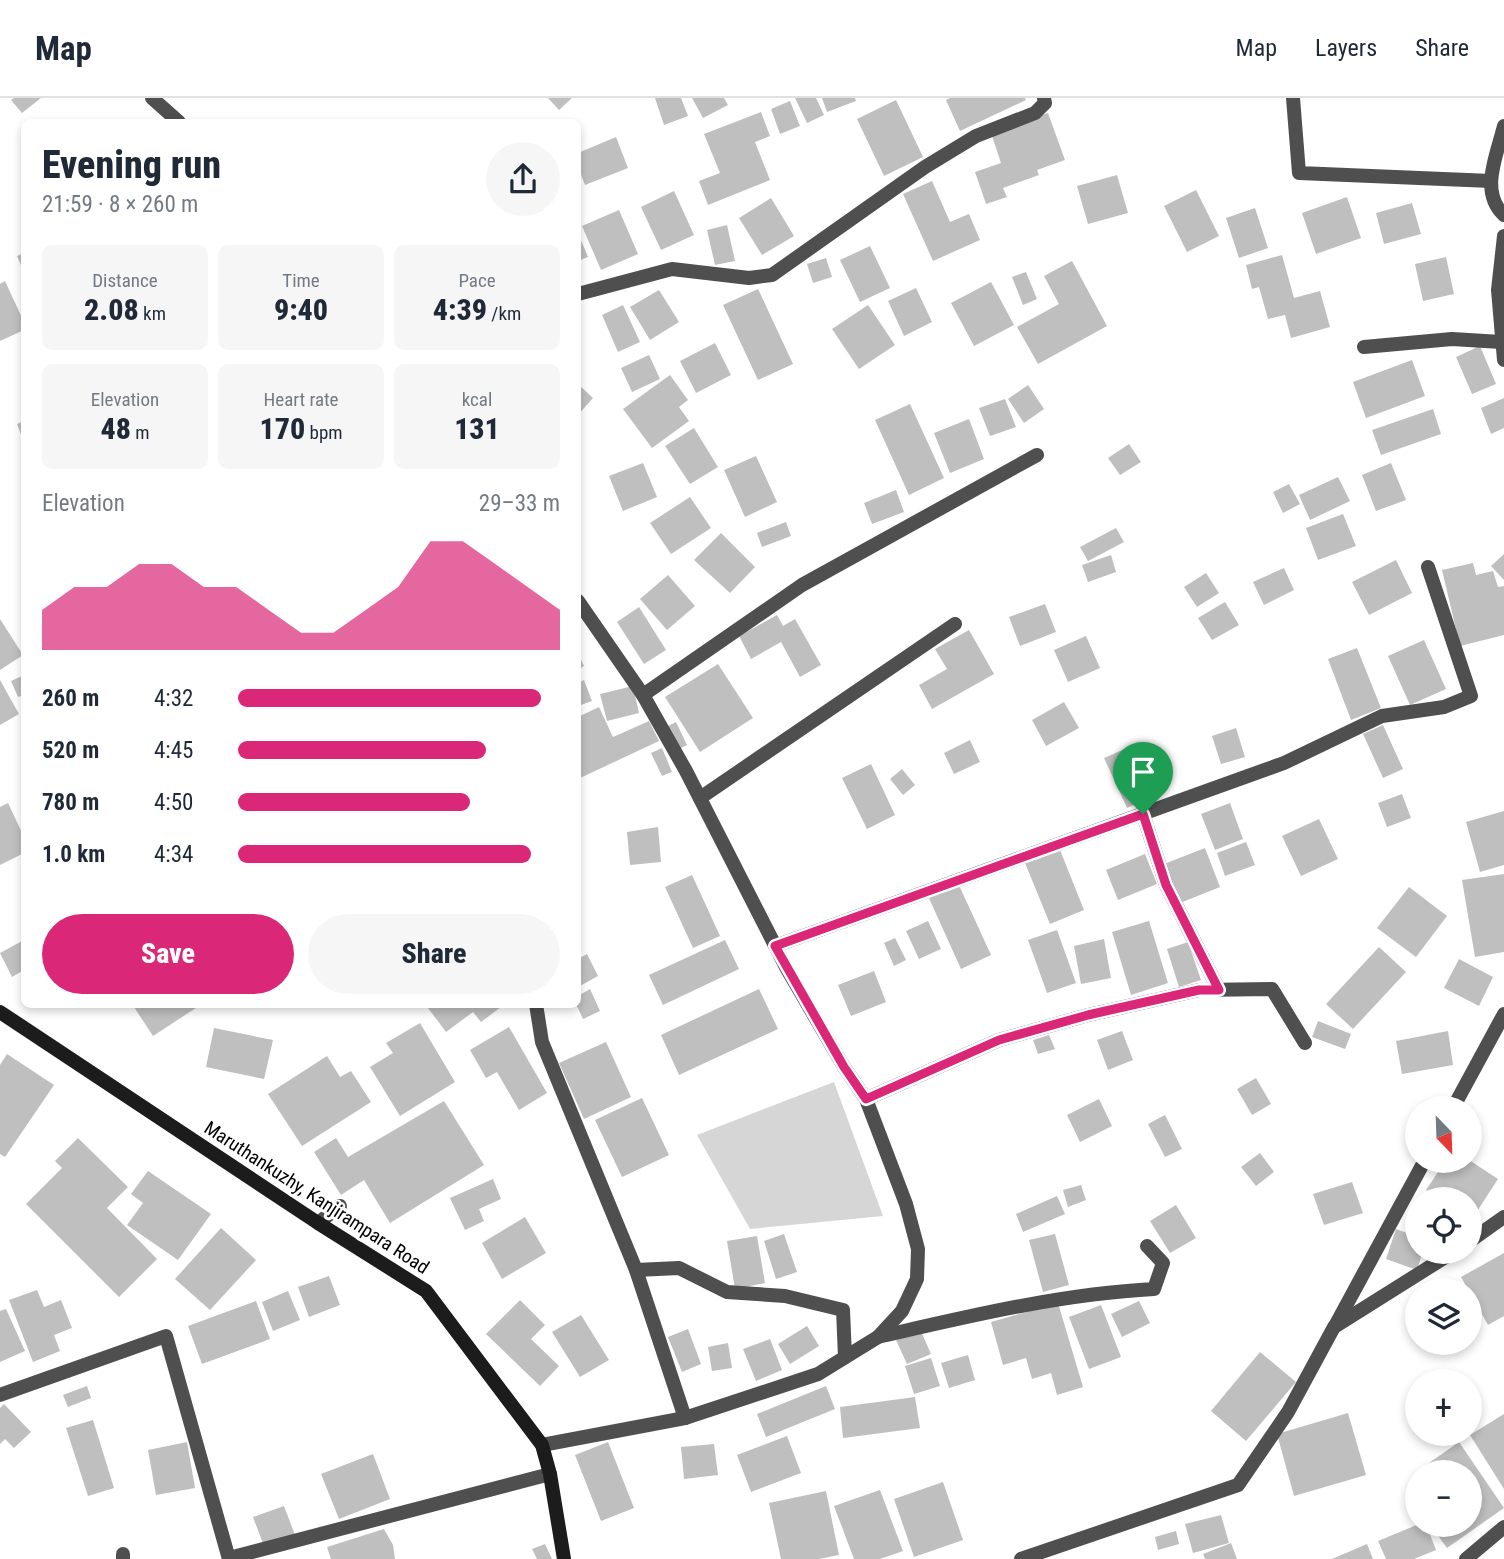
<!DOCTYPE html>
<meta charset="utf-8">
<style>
:root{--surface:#fff;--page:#f6f6f7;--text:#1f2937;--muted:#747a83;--line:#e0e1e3;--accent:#db2777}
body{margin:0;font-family:"Roboto Condensed",sans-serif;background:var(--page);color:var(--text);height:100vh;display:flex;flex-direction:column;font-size:26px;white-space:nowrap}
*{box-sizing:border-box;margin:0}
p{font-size:23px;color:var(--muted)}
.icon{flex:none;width:38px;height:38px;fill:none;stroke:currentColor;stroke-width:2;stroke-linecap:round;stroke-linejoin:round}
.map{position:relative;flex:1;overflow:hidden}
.details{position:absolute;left:21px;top:21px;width:560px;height:889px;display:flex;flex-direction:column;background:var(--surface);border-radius:10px;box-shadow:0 4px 10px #0003}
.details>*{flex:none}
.needle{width:46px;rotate:157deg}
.fabs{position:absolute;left:1405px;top:998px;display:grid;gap:14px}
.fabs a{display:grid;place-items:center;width:77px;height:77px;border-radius:50%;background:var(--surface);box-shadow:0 4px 10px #0003;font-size:35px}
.pin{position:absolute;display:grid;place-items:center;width:60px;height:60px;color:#fff;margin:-72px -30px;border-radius:50% 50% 50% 0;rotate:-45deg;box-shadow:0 0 7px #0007}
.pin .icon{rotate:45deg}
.round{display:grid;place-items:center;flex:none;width:74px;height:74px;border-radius:37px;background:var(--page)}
.overview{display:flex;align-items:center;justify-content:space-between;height:119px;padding:0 21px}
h1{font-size:38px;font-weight:800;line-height:52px}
.stats{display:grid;grid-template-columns:repeat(3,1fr);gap:10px;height:119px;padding:7px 21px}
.stats div{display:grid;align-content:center;border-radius:10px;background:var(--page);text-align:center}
.stats b{font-size:30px;font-weight:800}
.stats small{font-size:19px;font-weight:400}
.stats p{font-size:19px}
.chart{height:196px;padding:14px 21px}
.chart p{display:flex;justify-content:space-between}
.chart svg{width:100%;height:126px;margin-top:7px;fill:var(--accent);opacity:.7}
.button{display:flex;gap:14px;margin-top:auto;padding:14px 21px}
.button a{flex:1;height:80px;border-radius:42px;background:var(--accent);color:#fff;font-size:28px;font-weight:800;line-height:80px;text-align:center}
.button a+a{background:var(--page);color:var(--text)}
ul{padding:0 21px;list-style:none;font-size:23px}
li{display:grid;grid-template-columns:112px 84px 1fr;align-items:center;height:52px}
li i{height:18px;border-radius:9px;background:var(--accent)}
header{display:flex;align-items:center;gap:42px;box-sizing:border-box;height:98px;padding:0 35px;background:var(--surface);border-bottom:2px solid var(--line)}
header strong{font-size:33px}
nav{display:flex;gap:38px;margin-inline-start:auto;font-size:24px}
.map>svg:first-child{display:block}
</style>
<header>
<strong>Map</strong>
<nav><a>Map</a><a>Layers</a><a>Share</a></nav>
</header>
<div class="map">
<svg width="1504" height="1461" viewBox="0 0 1504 1461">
<rect width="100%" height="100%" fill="#fff"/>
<path fill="#d6d6d6" d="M834,984L883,1118L750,1131L697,1037Z"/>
<g fill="#bfbfbf">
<path d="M14,0H41L22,15L11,2Z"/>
<path d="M548,0H572L559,12Z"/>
<path d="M655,0H681L688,18L664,27Z"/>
<path d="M692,0H724L728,7L703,20Z"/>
<path d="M795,0H816L824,17L807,25Z"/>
<path d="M822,0H855L856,3L827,14Z"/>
<path d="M950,0H1025L1026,2L960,33L946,2Z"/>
<path d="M896,2L923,59L884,78L857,21Z"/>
<path d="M790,3L800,28L780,36L771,11Z"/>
<path d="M761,14L770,38L755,44L770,82L708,107L699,83L720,75L704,36Z"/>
<path d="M1048,15L1065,62L1037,72L1039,77L1003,90L1007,99L986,106L975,74L1001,65L991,35Z"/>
<path d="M616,39L628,70L585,87L578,69V55Z"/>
<path d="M1117,77L1128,115L1088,126L1077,88Z"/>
<path d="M932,83L950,124L969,116L980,142L933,163L903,96Z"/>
<path d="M1196,92L1219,138L1187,154L1164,108Z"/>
<path d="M674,93L694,137L661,152L641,109Z"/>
<path d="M1347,99L1361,140L1316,156L1302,115Z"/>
<path d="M771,100L794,138L762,157L739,120Z"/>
<path d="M1412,105L1421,136L1384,146L1376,115Z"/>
<path d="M1255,110L1268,150L1239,160L1226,120Z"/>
<path d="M619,112L638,156L601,172L582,128Z"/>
<path d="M727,127L735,163L715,167L707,132Z"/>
<path d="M578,135L588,159L578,163Z"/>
<path d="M870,148L890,190L860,204L840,162Z"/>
<path d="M24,155V174L17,158Z"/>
<path d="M1282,157L1294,200L1320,193L1330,229L1291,240L1285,217L1268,221L1259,189L1252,191L1246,167Z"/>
<path d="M1446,159L1454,196L1423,203L1415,166Z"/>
<path d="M826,160L832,179L813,185L807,166Z"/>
<path d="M1072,163L1107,228L1038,266L1017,229L1059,206L1044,178Z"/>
<path d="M1026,174L1037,201L1023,207L1012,179Z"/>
<path d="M5,183L24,224V232L0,243V186Z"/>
<path d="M991,184L1014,227L974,248L951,205Z"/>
<path d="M916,190L932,224L904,238L888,203Z"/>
<path d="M758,191L793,266L758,282L723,207Z"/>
<path d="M659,192L679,224L650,242L630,209Z"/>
<path d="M623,207L640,244L618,254L602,217Z"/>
<path d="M868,207L895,247L859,271L832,231Z"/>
<path d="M715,245L731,277L696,295L680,263Z"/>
<path d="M1480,248L1496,286L1472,296L1456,259Z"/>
<path d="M649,257L660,281L632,294L621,270Z"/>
<path d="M1412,262L1425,298L1366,320L1353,284Z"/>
<path d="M670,277L688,302L679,309L689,323L652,350L623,311Z"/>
<path d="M578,286L593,300L578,317Z"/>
<path d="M1028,287L1044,311L1024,325L1008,301Z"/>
<path d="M1504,300V330L1491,336L1481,310Z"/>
<path d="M1005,301L1016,329L990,338L979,310Z"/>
<path d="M910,306L944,380L909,397L875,322Z"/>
<path d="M1433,311L1441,336L1381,357L1372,332Z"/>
<path d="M969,321L984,361L950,375L934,335Z"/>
<path d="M24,323V344L17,326Z"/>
<path d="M694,330L718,369L690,386L665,348Z"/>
<path d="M1129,346L1141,364L1120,377L1108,360Z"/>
<path d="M756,358L777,404L745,419L724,372Z"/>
<path d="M643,365L657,399L623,413L609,378Z"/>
<path d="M1391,365L1406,402L1376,413L1362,377Z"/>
<path d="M1338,379L1350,403L1310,422L1299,397Z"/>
<path d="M1289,386L1300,406L1283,415L1273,394Z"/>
<path d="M896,392L904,414L872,426L864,405Z"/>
<path d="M690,399L711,430L671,456L650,425Z"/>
<path d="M1343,416L1356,448L1318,462L1306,430Z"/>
<path d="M786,424L791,438L762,449L757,435Z"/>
<path d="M1116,430L1124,444L1088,463L1080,449Z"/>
<path d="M721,435L755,469L730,495L694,462Z"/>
<path d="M1504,456V482L1491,468Z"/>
<path d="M1111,457L1116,474L1088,484L1082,467Z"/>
<path d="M1396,462L1412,495L1369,517L1352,484Z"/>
<path d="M1473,465L1476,477L1493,473L1498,489L1504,488V537L1460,548L1442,472Z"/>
<path d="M1284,470L1294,492L1264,507L1253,484Z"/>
<path d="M1206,475L1219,495L1197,509L1184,489Z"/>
<path d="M668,477L695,508L667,532L640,501Z"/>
<path d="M1225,504L1239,527L1212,542L1198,520Z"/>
<path d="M1045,506L1056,534L1020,548L1009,519Z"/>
<path d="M639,509L666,552L644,566L617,524Z"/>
<path d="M777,517L783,528L795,521L821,567L800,579L781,544L751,561L739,538Z"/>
<path d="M0,521L23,557L0,572Z"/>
<path d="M969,532L994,576L932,611L919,587L947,571L935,551Z"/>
<path d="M1086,538L1100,570L1068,584L1054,552Z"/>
<path d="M1424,542L1446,591L1410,607L1388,558Z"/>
<path d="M1357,550L1381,610L1351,622L1328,561Z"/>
<path d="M578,555L584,568L578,572Z"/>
<path d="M718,566L753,620L700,654L665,599Z"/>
<path d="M24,577V597L18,599L11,583Z"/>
<path d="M0,582L19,616L0,627Z"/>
<path d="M584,582L592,603L578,608V585Z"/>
<path d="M633,588L639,615L607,623L600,596Z"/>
<path d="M1064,604L1079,630L1046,648L1032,622Z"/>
<path d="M599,609L613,639L649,623L659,643L578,681V619Z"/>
<path d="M676,624L687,647L677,652L666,629Z"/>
<path d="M1383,627L1403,671L1383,680L1363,636Z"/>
<path d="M1236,630L1245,659L1221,666L1212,638Z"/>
<path d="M970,642L980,664L954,676L944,655Z"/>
<path d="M1134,647L1156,697L1127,710L1104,660Z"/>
<path d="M662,650L672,674L662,678L651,655Z"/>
<path d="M871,666L895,717L867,731L842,680Z"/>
<path d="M902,671L915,687L903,697L890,681Z"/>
<path d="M1402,696L1411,720L1387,729L1378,705Z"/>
<path d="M8,705L24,739V755L0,767V709Z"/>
<path d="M1230,705L1243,741L1215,752L1201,716Z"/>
<path d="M1504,713V767L1480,774L1466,724Z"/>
<path d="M1319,721L1338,761L1301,778L1282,738Z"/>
<path d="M658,729L661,764L630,767L627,734Z"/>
<path d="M1246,744L1255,767L1225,778L1217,755Z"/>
<path d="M1058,747L1084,812L1050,826L1023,760Z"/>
<path d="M1205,750L1220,789L1180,805L1164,766Z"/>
<path d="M1145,756L1157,786L1118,802L1106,772Z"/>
<path d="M1504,776V854L1475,859L1462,782Z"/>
<path d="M692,777L720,838L693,850L665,789Z"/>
<path d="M958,785L991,857L961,871L928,798Z"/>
<path d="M1409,789L1447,818L1416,859L1377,830Z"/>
<path d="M928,823L941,851L919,861L906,833Z"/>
<path d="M1149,823L1168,885L1131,897L1112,834Z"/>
<path d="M1057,832L1076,885L1047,895L1028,842Z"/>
<path d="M895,840L906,862L894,868L884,845Z"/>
<path d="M1104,841L1111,880L1081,886L1074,848Z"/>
<path d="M24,842V872L12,879L0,855Z"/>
<path d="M725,842L739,871L663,907L649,877Z"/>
<path d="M1188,844L1201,882L1179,889L1167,851Z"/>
<path d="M1379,849L1406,874L1353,931L1326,906Z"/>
<path d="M587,856L598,878L578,889V861Z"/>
<path d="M1459,861L1493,879L1479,908L1444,890Z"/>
<path d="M874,873L886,904L851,918L838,887Z"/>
<path d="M590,891L600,913L583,921L576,906L578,898Z"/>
<path d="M759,891L778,931L679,977L661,937Z"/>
<path d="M132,906H202L153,938Z"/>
<path d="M425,906L460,908L505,906L481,924L473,914L446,934Z"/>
<path d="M1318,923L1351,936L1345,951L1312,939Z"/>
<path d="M420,925L455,984L400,1018L370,969L393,955L386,945Z"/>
<path d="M509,929L547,995L519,1012L497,974L486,980L470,952Z"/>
<path d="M214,930L273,942L264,981L206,969Z"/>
<path d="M1122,933L1133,962L1108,972L1097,942Z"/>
<path d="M1448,933L1453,967L1402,976L1396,943Z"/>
<path d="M1049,937L1055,951L1038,956L1033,942Z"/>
<path d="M606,944L631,999L584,1021L559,965Z"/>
<path d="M7,956L54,987L5,1059L0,1056V967Z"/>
<path d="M327,958L340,979L351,973L371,1004L302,1048L268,996Z"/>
<path d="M1256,980L1271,1006L1252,1017L1237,991Z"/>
<path d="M642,1000L669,1057L622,1079L595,1022Z"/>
<path d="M1099,1001L1112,1028L1080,1044L1067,1017Z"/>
<path d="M444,1003L484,1067L390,1125L364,1082L341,1097L314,1054L336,1040L348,1059Z"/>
<path d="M1165,1017L1182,1051L1165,1059L1148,1026Z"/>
<path d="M78,1040L128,1089L107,1110L157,1161L119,1199L26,1106L62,1070L55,1063Z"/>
<path d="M1260,1055L1274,1074L1256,1088L1241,1069Z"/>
<path d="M1446,1062H1469L1498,1081L1472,1121L1470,1101H1441L1426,1092Z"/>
<path d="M148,1073L211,1116L178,1162L127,1127L143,1105L131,1096Z"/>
<path d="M493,1081L501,1101L479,1111L484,1123L465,1132L450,1100Z"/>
<path d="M1352,1084L1363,1115L1324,1127L1313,1096Z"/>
<path d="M1081,1087L1086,1102L1068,1109L1063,1092Z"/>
<path d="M1057,1098L1065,1116L1023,1134L1016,1116Z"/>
<path d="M1418,1102V1127L1406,1118Z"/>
<path d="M1176,1107L1196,1140L1170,1155L1150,1123Z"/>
<path d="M525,1119L546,1155L502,1181L482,1145Z"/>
<path d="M221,1130L256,1162L210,1212L175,1181Z"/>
<path d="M1396,1131L1418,1139V1153H1423L1417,1172L1386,1161Z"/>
<path d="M784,1136L797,1174L776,1181L764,1143Z"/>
<path d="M1055,1136L1069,1187L1043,1194L1029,1142Z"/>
<path d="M757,1138L765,1185L735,1191L727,1143Z"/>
<path d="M1504,1155V1218L1488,1227L1461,1179Z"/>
<path d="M329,1178L340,1207L309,1219L298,1189Z"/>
<path d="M37,1192L44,1209L61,1202L72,1230L54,1237L60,1253L33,1264L9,1202Z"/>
<path d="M288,1193L300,1222L273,1233L262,1204Z"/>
<path d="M520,1202L545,1227L531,1241L559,1268L540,1288L486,1236Z"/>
<path d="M256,1203L270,1241L202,1266L188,1228Z"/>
<path d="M1139,1203L1150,1225L1122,1239L1111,1216Z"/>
<path d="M1058,1205L1083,1289L1057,1297L1051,1275L1032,1281L1026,1260L1003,1267L991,1224Z"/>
<path d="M1101,1207L1121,1259L1089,1271L1069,1219Z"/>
<path d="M6,1211L25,1253L0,1264V1213Z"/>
<path d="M581,1217L609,1262L580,1279L552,1234Z"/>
<path d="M807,1228L819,1248L790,1266L778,1246Z"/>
<path d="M688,1231L701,1266L682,1274L668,1239Z"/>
<path d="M920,1231L931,1256L907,1266L896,1242Z"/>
<path d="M770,1241L782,1272L756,1283L743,1251Z"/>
<path d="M728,1245L732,1270L712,1273L708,1249Z"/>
<path d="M1260,1254L1296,1284L1246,1343L1211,1313Z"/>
<path d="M968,1257L975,1282L949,1290L941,1265Z"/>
<path d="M931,1260L940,1288L914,1296L905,1268Z"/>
<path d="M87,1288L91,1300L68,1309L63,1297Z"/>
<path d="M826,1288L835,1311L766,1339L757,1316Z"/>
<path d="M915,1299L920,1330L843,1340L840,1309Z"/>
<path d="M4,1306L31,1334L14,1350L5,1341L0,1346V1310Z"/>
<path d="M1348,1315L1366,1377L1294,1398L1277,1336Z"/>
<path d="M1504,1316V1391L1470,1337Z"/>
<path d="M93,1322L114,1390L88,1398L66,1330Z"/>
<path d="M787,1338L801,1375L751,1394L737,1357Z"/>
<path d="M187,1344L195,1390L156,1397L148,1352Z"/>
<path d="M608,1344L634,1410L601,1423L575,1357Z"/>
<path d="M1459,1344L1504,1410L1447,1450L1430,1426H1470V1374H1416Z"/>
<path d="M714,1346L718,1377L684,1381L681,1349Z"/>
<path d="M373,1356L390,1401L339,1421L321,1376Z"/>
<path d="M943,1384L963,1442L914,1459L894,1401Z"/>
<path d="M880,1392L903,1453L880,1461H854L834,1408Z"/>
<path d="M826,1393L839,1457L819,1461H781L769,1405Z"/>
<path d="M284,1408L295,1437L264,1448L253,1419Z"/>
<path d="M1221,1417L1229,1445L1193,1455L1185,1426Z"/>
<path d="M1419,1426H1426L1436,1452L1414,1461H1386L1378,1443Z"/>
<path d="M384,1431L393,1447L395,1461H331L327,1449Z"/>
<path d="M1176,1433L1179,1446L1158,1452L1155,1439Z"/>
<path d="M1231,1445L1237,1461H1205L1203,1456Z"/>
<path d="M545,1446L552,1461H537L532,1451Z"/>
<path d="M1367,1446L1373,1461H1332Z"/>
</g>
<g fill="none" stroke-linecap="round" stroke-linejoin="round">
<g stroke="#4f4f4f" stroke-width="14">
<path d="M152,0L179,24"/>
<path d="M1293,0L1299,75L1491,83"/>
<path d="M1504,28C1497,57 1479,94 1504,117"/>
<path d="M1504,138L1498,192L1504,262"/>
<path d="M578,196L672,171L749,180L772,177L925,69L976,38L1035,15L1045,5L1044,0"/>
<path d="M1364,249L1452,241L1501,244"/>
<path d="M643,597L802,487L1037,357"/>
<path d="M700,700L955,526"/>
<path d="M1143,716L1166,787L1219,892"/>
<path d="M775,848L1284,665L1382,618L1444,609L1471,598L1428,469"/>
<path d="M536,906L542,944L636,1172L685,1320"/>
<path d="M866,1001L999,942L1088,917L1199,892L1272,891L1305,945"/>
<path d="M1453,1010L1504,916"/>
<path d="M318,1125L340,1108"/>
<path d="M1470,1143L1504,1119"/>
<path d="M636,1172L679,1170L727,1194L785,1198L843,1212L845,1259"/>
<path d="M1335,1228L1425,1062"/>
<path d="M878,1239C970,1218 1060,1196 1154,1191L1163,1165L1147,1148"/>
<path d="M0,1297L166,1238L229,1461"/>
<path d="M542,1347L685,1320L818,1276L878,1239L902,1213L917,1181L918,1151L906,1106L866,1001L844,969L787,871L686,673L643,597L578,503"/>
<path d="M229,1460L550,1376"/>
<path d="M123,1461V1456"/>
<path d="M1021,1461L1238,1387L1288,1314L1334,1229L1455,1153"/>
<path d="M1466,1461L1504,1429"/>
</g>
<path stroke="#1c1c1c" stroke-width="14" d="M0,914L318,1125L426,1193L542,1347L550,1376L564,1461"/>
</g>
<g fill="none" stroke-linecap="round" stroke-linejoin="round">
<g stroke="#fff" stroke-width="14">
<path id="route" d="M1143,716L1166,787L1219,892H1199L1088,917L999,942L866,1001L844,969L775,848Z"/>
</g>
<use href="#route" stroke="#db2777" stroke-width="9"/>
</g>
<g text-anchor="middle" stroke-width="6" stroke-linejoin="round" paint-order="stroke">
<g font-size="19" fill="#000" stroke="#fff">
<text transform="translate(317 1099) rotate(33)" y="7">Maruthankuzhy, Kanjirampara Road</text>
</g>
</g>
</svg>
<div class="fabs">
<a><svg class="needle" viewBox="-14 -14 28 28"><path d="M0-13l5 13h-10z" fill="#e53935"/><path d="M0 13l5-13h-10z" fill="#747a83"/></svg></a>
<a><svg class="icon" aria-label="locate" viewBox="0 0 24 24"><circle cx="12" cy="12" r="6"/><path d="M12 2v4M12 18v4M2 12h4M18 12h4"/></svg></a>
<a><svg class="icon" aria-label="layers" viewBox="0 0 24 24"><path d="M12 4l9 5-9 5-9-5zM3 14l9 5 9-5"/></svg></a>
<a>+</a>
<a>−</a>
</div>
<div class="pin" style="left:1143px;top:716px;background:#1e9e55"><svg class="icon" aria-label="arrive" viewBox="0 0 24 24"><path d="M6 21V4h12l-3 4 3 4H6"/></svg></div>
<section class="details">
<div class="overview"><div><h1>Evening run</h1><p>21:59 · 8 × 260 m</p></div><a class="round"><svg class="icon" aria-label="share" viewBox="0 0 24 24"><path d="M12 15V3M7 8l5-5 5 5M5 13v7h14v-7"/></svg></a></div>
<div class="stats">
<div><p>Distance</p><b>2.08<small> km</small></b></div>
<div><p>Time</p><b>9:40</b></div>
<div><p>Pace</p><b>4:39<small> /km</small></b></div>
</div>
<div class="stats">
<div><p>Elevation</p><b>48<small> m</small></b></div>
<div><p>Heart rate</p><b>170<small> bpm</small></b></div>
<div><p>kcal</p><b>131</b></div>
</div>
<div class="chart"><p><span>Elevation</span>29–33 m</p>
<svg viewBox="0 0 160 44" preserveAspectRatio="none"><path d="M0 44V30L10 22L20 22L30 14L40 14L50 22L60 22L70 30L80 38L90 38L100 30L110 22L120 6L130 6L140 14L150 22L160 30V44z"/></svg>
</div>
<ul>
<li><b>260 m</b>4:32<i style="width:94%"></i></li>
<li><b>520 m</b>4:45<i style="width:77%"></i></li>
<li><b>780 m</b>4:50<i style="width:72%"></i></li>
<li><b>1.0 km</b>4:34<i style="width:91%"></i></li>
</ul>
<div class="button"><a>Save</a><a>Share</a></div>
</section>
</div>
